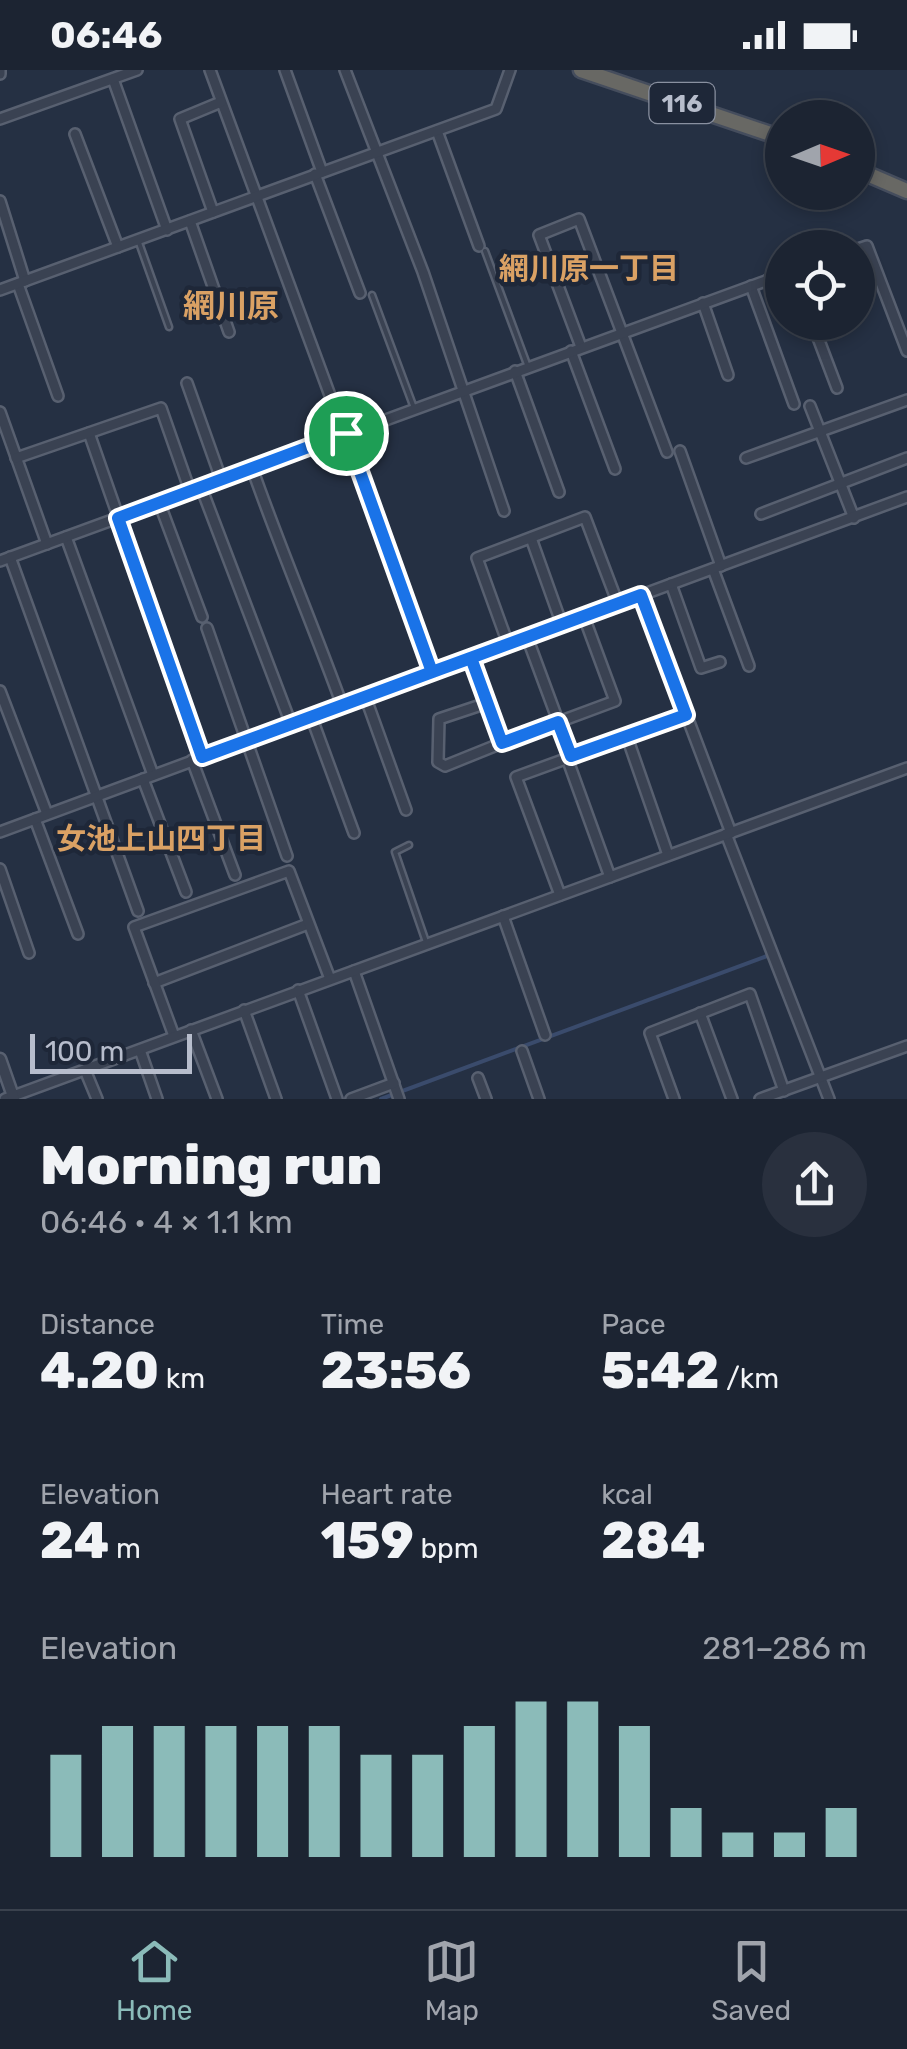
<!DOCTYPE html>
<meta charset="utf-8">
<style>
:root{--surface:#1c2432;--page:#29303e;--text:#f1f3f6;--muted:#a0a4ac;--line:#3a414d;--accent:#8bbbb9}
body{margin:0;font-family:Rubik,"Noto Sans JP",sans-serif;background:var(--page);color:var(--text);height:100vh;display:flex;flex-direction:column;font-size:38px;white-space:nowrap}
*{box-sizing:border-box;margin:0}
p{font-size:32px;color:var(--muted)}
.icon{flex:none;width:55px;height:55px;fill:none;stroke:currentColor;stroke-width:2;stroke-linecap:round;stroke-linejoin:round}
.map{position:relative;height:1029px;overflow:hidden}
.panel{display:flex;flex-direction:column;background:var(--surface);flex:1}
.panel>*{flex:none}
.needle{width:65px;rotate:88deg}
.controls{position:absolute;left:765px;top:30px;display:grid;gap:20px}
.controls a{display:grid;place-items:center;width:110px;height:110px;border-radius:50%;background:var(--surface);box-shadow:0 5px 15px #0003,0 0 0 2px var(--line);font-size:50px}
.scale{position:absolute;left:30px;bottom:25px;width:162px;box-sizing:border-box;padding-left:10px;border:5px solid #b7bdcc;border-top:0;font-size:28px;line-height:35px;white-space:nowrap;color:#b7bdcc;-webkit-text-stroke:8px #1e2738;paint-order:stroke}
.pin{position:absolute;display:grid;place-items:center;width:85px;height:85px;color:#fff;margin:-42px;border:5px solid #fff;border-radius:50%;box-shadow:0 2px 10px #0007}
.round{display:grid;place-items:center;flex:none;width:105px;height:105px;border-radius:52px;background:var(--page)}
.overview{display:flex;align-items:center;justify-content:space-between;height:170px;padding:0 40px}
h1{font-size:55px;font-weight:800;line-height:75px}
.metrics{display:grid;grid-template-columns:repeat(3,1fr);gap:15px;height:170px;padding:10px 40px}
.metrics div{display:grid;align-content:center}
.metrics b{font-size:50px;font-weight:800}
.metrics small{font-size:28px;font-weight:400}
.metrics p{font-size:28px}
.chart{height:280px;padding:20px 40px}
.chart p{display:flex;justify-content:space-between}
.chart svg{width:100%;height:180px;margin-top:10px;stroke:var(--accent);stroke-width:6}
.status{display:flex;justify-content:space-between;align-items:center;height:70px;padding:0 50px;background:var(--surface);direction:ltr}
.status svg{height:28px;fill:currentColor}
.tab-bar{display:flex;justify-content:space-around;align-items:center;height:140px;border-top:2px solid var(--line);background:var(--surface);font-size:28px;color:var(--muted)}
.tab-bar a{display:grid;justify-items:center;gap:5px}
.tab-bar .current{color:var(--accent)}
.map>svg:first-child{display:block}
</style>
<div class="status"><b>06:46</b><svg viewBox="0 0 49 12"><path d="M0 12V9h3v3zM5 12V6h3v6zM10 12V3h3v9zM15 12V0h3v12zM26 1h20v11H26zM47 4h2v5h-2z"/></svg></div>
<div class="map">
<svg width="907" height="1029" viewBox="0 0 907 1029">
<rect width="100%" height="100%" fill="#253043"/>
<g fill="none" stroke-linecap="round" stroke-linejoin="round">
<path stroke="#3a4b6c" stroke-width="4" d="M381,1029L767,886"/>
<g stroke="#586070" stroke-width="9">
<g id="service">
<path d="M138,170L169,257"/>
<path d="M485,181L528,297"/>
<path d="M372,225L414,338"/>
<path d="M409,775L395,782L426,872"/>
</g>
</g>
<g stroke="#586070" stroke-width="14">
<g id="minor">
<path d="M210,0L432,602"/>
<path d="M285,0L322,102"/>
<path d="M345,0L423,202L504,441"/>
<path d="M0,4V0"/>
<path d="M113,9L167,160"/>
<path d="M0,49L137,0"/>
<path d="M437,61L479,176"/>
<path d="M75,64L118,177"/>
<path d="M315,104L360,223"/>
<path d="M0,131L25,211"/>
<path d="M213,142L180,49L221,32"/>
<path d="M190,151L229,262"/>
<path d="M858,179L867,176L907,281"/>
<path d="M18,214L58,326"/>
<path d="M751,216L794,334"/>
<path d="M0,220L496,39L510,0"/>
<path d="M703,233L728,305"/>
<path d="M812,252L837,318"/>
<path d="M581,277L539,165L579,149L667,382"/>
<path d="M571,281L615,399"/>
<path d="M515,301L559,422"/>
<path d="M187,313L221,409"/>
<path d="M810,336L854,448"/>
<path d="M0,342L47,474"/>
<path d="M89,363L202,687"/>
<path d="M680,381L721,496"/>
<path d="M16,388L161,338L190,421"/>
<path d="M746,388L907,330"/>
<path d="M252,398C280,478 313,555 342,635"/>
<path d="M201,417L291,654"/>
<path d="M159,432L202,547"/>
<path d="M761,444L907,388"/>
<path d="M66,467L153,705"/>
<path d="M531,468L562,555"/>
<path d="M10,487L138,841"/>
<path d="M0,491L782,205"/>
<path d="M713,499L749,596"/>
<path d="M671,514L701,598L720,592"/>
<path d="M641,525L731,763"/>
<path d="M207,558L287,786"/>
<path d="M527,567L571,686"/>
<path d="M508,574L477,488L585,447L618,534"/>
<path d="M471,588L502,673L445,696L438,692L439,649L487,633"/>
<path d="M0,621L47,744"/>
<path d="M365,626L406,740"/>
<path d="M311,646L354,763"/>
<path d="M627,667L668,785"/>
<path d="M502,673L615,631L584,547"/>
<path d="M567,688L610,807"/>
<path d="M192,690L235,805"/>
<path d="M143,709L186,822"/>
<path d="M35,749L78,864"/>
<path d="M0,762L907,427"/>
<path d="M726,764L829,1029"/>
<path d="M0,799L29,883"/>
<path d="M560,825L516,707L686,645"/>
<path d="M503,846L545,965"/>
<path d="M354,901L399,1029"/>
<path d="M154,913L308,854"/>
<path d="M298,920L337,1029"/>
<path d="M244,940L276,1029"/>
<path d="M700,943L732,1029"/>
<path d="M191,960L217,1029"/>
<path d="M174,966L134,857L289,801L330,909"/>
<path d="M140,980L157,1029"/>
<path d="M522,981L539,1029"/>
<path d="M85,1000L97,1029"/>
<path d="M478,1008L486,1029"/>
<path d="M5,1029L907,698"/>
<path d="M351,1029L394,1013"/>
<path d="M674,1029L650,963L750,924L784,1021"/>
<path d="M760,1029L907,976"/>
</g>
</g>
<g stroke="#586070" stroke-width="15">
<path id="tertiary" d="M0,989L14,1029"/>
</g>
<g stroke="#454d5d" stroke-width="19">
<g id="trunk">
<path d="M581,0L782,68"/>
<path d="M858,100L907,121"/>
</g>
</g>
<use href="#service" stroke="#3a4252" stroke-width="4"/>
<use href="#minor" stroke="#3a4252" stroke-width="9"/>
<use href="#tertiary" stroke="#3a4252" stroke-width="10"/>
<use href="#trunk" stroke="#686864" stroke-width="14"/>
</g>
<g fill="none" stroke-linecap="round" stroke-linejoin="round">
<g stroke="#fff" stroke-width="20">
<path id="route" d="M346,363L118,448L202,687C348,632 495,580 641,525L686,645L571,686L558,652L502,673L471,588L432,602L346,363"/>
</g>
<use href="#route" stroke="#1a73e8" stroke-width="12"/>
</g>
<g text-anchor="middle" stroke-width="9" stroke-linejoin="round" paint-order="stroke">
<rect fill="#1e2738" stroke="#8990a0" stroke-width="2.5" x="649.5" y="13" width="65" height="40" rx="8"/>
<g font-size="25" font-weight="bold" fill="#b7bdcc">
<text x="682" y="42">116</text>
</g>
<g font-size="30" font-weight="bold" fill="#daa164" stroke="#1e2738">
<text x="589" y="209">網川原一丁目</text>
<text x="161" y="779">女池上山四丁目</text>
</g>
<g font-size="32" font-weight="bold" fill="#daa164" stroke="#1e2738">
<text x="231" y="247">網川原</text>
</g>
</g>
</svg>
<div class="controls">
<a><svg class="needle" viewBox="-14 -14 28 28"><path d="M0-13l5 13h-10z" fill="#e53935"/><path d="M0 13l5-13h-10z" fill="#a0a4ac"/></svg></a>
<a><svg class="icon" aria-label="locate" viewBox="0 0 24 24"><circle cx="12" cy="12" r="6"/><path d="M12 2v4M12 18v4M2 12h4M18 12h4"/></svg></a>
</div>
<div class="scale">100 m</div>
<div class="pin" style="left:346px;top:363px;background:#1e9e55"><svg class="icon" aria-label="arrive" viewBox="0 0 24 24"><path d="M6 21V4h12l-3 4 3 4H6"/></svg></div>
</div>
<section class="panel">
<div class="overview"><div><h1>Morning run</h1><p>06:46 · 4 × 1.1 km</p></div><a class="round"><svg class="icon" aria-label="share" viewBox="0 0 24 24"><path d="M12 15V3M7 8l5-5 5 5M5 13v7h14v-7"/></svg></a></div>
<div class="metrics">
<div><p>Distance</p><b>4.20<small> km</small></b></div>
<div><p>Time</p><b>23:56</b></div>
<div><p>Pace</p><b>5:42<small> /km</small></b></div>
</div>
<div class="metrics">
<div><p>Elevation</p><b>24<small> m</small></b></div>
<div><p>Heart rate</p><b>159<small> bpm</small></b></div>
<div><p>kcal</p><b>284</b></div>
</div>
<div class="chart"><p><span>Elevation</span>281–286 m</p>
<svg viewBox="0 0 160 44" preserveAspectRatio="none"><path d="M5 44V19M15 44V12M25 44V12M35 44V12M45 44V12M55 44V12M65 44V19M75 44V19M85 44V12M95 44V6M105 44V6M115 44V12M125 44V32M135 44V38M145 44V38M155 44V32"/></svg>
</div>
</section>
<nav class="tab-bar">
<a class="current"><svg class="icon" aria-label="home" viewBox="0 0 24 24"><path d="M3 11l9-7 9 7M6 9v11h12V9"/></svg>Home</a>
<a><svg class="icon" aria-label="map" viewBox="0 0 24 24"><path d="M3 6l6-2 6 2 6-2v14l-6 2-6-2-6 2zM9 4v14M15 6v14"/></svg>Map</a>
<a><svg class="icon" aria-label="saved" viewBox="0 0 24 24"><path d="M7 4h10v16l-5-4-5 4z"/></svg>Saved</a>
</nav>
